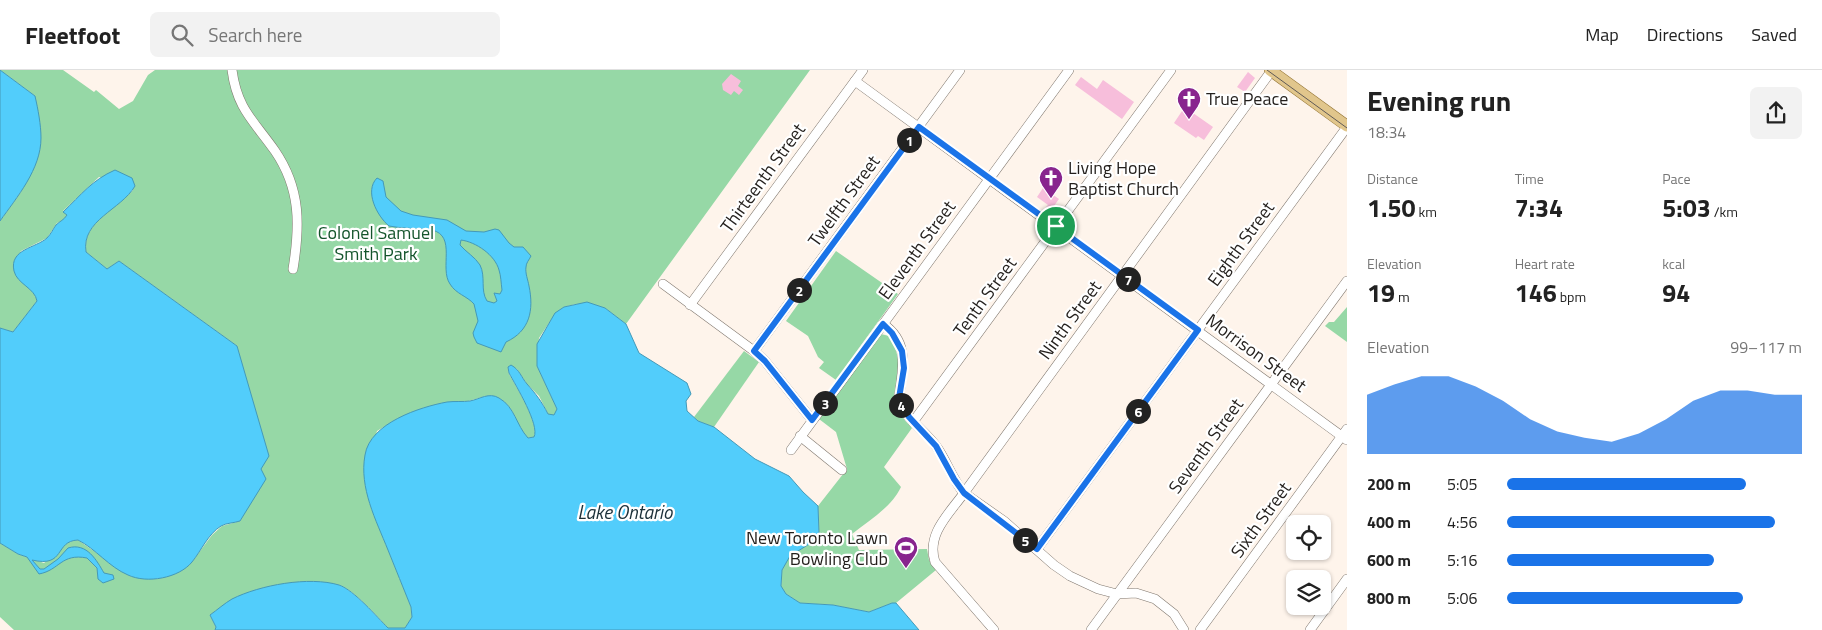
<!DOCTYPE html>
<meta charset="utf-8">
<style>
:root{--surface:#fff;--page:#f2f2f2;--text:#222;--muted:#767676;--line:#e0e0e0;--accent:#1a73e8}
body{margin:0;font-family:"Titillium Web",sans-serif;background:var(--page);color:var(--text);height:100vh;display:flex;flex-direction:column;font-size:19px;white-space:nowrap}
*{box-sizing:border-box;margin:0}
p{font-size:16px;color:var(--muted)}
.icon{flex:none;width:28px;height:28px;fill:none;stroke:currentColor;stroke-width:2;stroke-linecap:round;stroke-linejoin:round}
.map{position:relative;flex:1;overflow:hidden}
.panel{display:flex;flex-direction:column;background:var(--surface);width:475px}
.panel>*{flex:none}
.controls{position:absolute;left:1286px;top:445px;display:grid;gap:10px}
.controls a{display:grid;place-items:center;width:45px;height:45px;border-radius:8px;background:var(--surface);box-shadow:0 1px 4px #0004;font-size:25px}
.pin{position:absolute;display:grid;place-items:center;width:42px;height:42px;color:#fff;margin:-21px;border:2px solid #fff;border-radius:50%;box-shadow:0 1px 5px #0007}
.km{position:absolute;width:25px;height:25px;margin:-12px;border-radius:50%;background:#222;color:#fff;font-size:14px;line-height:25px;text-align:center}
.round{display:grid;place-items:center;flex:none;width:52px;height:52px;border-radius:8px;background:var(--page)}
.summary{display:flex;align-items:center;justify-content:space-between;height:85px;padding:0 20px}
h1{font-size:28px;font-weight:700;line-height:38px}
.metrics{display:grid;grid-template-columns:repeat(3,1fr);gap:8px;height:85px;padding:5px 20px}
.metrics div{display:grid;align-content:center}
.metrics b{font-size:25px;font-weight:700}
.metrics small{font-size:14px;font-weight:400}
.metrics p{font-size:14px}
.chart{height:140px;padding:10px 20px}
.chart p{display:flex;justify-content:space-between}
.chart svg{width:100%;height:90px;margin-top:5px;fill:var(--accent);opacity:.7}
ul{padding:0 20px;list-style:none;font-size:16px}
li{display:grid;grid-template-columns:80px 60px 1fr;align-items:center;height:38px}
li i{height:12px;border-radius:6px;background:var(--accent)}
header{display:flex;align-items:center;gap:30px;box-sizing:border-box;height:70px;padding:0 25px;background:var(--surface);border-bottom:1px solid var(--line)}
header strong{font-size:24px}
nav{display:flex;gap:28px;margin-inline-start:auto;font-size:18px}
.search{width:350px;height:45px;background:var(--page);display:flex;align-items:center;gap:12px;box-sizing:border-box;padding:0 18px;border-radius:8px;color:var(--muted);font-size:19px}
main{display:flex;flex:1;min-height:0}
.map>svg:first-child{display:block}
</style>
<header>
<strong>Fleetfoot</strong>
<div class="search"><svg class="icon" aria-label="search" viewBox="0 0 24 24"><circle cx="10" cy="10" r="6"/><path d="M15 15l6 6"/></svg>Search here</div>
<nav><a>Map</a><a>Directions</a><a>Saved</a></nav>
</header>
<main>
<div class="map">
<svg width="1347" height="560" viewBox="0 0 1347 560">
<rect width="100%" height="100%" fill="#fef4eb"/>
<g fill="#96d8a6">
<path d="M0,0H63L94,22L96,20L119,39L133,31L148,5L155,0H810L626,254L605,238L576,234L564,237L555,244L539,268L537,296L557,339L556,344L551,346L548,344L539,326L526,313L517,299L508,297L509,304C516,316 540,355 534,367L527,368C516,355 515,336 498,328C489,323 481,328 472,330C463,333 454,331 445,333C420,338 398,348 377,361L365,407L370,434L411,537L412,547L405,558H388C378,547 353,519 339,515C332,514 323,515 316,514C273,513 245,519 210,545L216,557L215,560H14L0,547V473L18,484L44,493L68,472L78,470L130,506L156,509L168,506L191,493L212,465L222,456L240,451L261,399L237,276L119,191L107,199L86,182C81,154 115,139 133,120L99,107L63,141L67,145L64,150L57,153L47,168L21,181L14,194C12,212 35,215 37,231L13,262L0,258V151L22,120L35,26Z"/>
<path d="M836,181L898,224L836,310L819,298L824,292L818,287L808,266L786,251Z"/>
<path d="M1347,237V272L1325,256L1329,252H1334Z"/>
<path d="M881,264L889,266C905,290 895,307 894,331C894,340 907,352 912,358L884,397L901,417C891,438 869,450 852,464L859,480L927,479L929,490L936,500L896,533H892L869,542L833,535L800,533L786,524L781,517L782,500L789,486L814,471L819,464L818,436L847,399L836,362L819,349Z"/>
<path d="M744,281L759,292L714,357L698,351L694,347Z"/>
</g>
<g fill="#52cdfb" stroke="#4499b8" fill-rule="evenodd">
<path d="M0,0L35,26C38,39 41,55 41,68C41,99 17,127 0,151Z"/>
<path d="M115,100L132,108L135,116C121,140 81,150 86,182L107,199L119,191L237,276L269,386L261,399L266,409L240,451C234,453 226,453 221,456C208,464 201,481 192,492C179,508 147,514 128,505C109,497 96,479 78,470C54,471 66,498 32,490L40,499H44L58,489L68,478C87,472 97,491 104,503L113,505L114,509L103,513L98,509L97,498L87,488C61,483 60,500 39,504L27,487L18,484L0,473V258L13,262L37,231C35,218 17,214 14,201C9,179 36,178 47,168C51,164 53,159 56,155C60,151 64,150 67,145L63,142C81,125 92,110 115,100Z"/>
<path d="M377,108L383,111L386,127L401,141L413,145L447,150L466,161L484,162L495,159L499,160L509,173L514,177H523L531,186C529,190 526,193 526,197C525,203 528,210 529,216C534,240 530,261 506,272L501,282L477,273L474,267L473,263L478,251L474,234C467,226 456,224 450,214C439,198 457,166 432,160C418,158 403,159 389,156C377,146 364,121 377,108ZM461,170C476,172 495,185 499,200C501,206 501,213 502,220L500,224L494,223L497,231L494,233L487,231C480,220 486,207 480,195C475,187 466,182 460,175Z"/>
<path d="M587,232L605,238L626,254L639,283L687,313L691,324L686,331L687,341L698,351L714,357L755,389L789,406L803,422L818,436L819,463L814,471L790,486L782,500L781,516L786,524L800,533L833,535L869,542L892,533H896L919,560H215L216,557L210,545C217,540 225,533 232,529C260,515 309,506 339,515C354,520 377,547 388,558H405L412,547L411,537C403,518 396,499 388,480C376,450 359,418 365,385C370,353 420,337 447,332C455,331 463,332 470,331C480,329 489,322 499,328C515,337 516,355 528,368L534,367C540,355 516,316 509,303L508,297L511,295C520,300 521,307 527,314C536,324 542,332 548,344L554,345L557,339L537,296V274L555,243L564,237Z"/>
</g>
<g fill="#f7bedb">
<path d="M1248,2L1255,8L1245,22L1237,17Z"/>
<path d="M731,4L741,11L738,16L743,20L739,25L734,21L731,25L723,20L722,14Z"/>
<path d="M1081,7L1097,19L1103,10L1134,32L1122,49L1075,15Z"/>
<path d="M1186,35L1194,41L1193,43L1213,57L1204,70L1198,66L1196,68L1174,53Z"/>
<path d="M1043,118L1059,129L1051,140L1046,137L1048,135L1037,127Z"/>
</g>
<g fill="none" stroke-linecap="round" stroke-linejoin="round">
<g stroke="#81786f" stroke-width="10">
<g id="minor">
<path d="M232,0C237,39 254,51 275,81C301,119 300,156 293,199"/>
<path d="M855,11L1347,370"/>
<path d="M663,214L754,281L765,291L812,350"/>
<path d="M690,235L863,0"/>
<path d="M883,254C911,273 902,300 899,328C903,348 925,360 936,376C947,391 952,409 964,423C949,444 926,464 935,492L994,560"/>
<path d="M754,281L960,0"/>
<path d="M913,352L1171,0"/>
<path d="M800,366L842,400"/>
<path d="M791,380L1069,0"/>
<path d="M1037,479L1347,57"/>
<path d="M1091,560L1347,211"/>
<path d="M1184,560L1174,544L1155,529L1136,523L1117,524L1098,519L1070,506L1054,495L1004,451L964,423L1272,0"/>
<path d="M1200,560L1347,359"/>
<path d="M1310,560L1347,509"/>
</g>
</g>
<g stroke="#927333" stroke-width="12">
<path id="major" d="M1270,0L1347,56"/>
</g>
<use href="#minor" stroke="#fff" stroke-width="9"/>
<use href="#major" stroke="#e1c68c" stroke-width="11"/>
<path stroke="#605a56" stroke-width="1" d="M1267,0L1347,58"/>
</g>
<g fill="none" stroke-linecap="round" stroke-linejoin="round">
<g stroke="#fff" stroke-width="10">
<path id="route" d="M919,57L1198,260L1037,479L964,423L954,409L936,376L909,347L899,328L904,298L902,281L892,263L883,254L812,350L765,291L754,281Z"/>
</g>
<use href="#route" stroke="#1a73e8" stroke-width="6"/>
</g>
<defs>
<g id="church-pin" transform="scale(1.25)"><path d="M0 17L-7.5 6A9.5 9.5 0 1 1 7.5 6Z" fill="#88258e" stroke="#fff"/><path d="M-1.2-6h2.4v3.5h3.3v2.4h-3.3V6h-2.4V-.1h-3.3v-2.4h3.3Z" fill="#fff"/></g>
<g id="stadium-pin" transform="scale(1.25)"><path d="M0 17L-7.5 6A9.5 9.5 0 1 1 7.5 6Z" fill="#88258e" stroke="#fff"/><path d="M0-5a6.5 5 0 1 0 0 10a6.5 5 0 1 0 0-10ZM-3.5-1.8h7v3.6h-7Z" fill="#fff"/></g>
</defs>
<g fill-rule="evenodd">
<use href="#church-pin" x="1189" y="29"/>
<use href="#church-pin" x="1051" y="108"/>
<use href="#stadium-pin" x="906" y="478"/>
</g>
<g text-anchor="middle" stroke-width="4.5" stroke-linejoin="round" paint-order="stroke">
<g font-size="18" fill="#231f1c" stroke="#fff" text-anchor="start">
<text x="1206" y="35">True Peace</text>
<text x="1068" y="104">Living Hope<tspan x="1068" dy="21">Baptist Church</tspan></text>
<text x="888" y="474" text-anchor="end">New Toronto Lawn<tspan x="888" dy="21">Bowling Club</tspan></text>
</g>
<g font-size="18" fill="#231f1c" stroke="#fff">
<text transform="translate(763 108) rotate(-54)" y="6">Thirteenth Street</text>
<text transform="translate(844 131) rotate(-54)" y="6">Twelfth Street</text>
<text transform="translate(1241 174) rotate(-54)" y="6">Eighth Street</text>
<text transform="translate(917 180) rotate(-54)" y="6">Eleventh Street</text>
<text transform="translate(985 227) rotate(-54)" y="6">Tenth Street</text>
<text transform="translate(1070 250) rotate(-54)" y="6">Ninth Street</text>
<text transform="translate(1256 283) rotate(36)" y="6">Morrison Street</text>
<text transform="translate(1206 376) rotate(-54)" y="6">Seventh Street</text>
<text transform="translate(1261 450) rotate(-54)" y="6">Sixth Street</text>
</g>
<g font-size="18" fill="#13542b" stroke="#fff">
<text x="376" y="169">Colonel Samuel<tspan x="376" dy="21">Smith Park</tspan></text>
</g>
<g font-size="19" font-style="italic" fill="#1b3039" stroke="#fff">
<text x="625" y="449">Lake Ontario</text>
</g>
</g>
</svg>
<div class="controls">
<a><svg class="icon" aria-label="locate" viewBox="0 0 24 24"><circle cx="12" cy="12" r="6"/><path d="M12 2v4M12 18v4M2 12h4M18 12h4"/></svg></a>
<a><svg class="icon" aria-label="layers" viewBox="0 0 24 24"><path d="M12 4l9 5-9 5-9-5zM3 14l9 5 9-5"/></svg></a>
</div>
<div class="pin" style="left:1056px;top:156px;background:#1e9e55"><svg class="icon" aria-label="arrive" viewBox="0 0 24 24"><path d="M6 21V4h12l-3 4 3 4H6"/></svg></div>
<b class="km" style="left:909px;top:70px">1</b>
<b class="km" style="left:799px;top:220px">2</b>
<b class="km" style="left:825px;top:333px">3</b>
<b class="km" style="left:901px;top:335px">4</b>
<b class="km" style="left:1025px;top:470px">5</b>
<b class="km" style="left:1138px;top:341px">6</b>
<b class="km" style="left:1128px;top:209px">7</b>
</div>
<section class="panel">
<div class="summary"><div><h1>Evening run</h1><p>18:34</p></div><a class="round"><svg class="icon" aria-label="share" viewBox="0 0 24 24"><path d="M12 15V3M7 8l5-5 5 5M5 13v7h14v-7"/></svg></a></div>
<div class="metrics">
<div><p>Distance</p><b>1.50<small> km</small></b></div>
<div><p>Time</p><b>7:34</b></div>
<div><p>Pace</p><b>5:03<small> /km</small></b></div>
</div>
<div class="metrics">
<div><p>Elevation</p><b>19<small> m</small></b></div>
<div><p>Heart rate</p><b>146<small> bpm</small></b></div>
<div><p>kcal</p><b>94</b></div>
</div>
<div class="chart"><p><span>Elevation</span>99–117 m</p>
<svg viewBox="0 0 160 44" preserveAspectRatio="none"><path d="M0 44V15L10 10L20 6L30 6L40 11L50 18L60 27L70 33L80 36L90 38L100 34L110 27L120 18L130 13L140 13L150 15L160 15V44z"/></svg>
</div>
<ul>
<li><b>200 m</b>5:05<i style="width:81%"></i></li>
<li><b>400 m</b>4:56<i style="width:91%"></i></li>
<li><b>600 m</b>5:16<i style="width:70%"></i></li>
<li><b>800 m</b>5:06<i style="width:80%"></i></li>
</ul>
</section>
</main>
